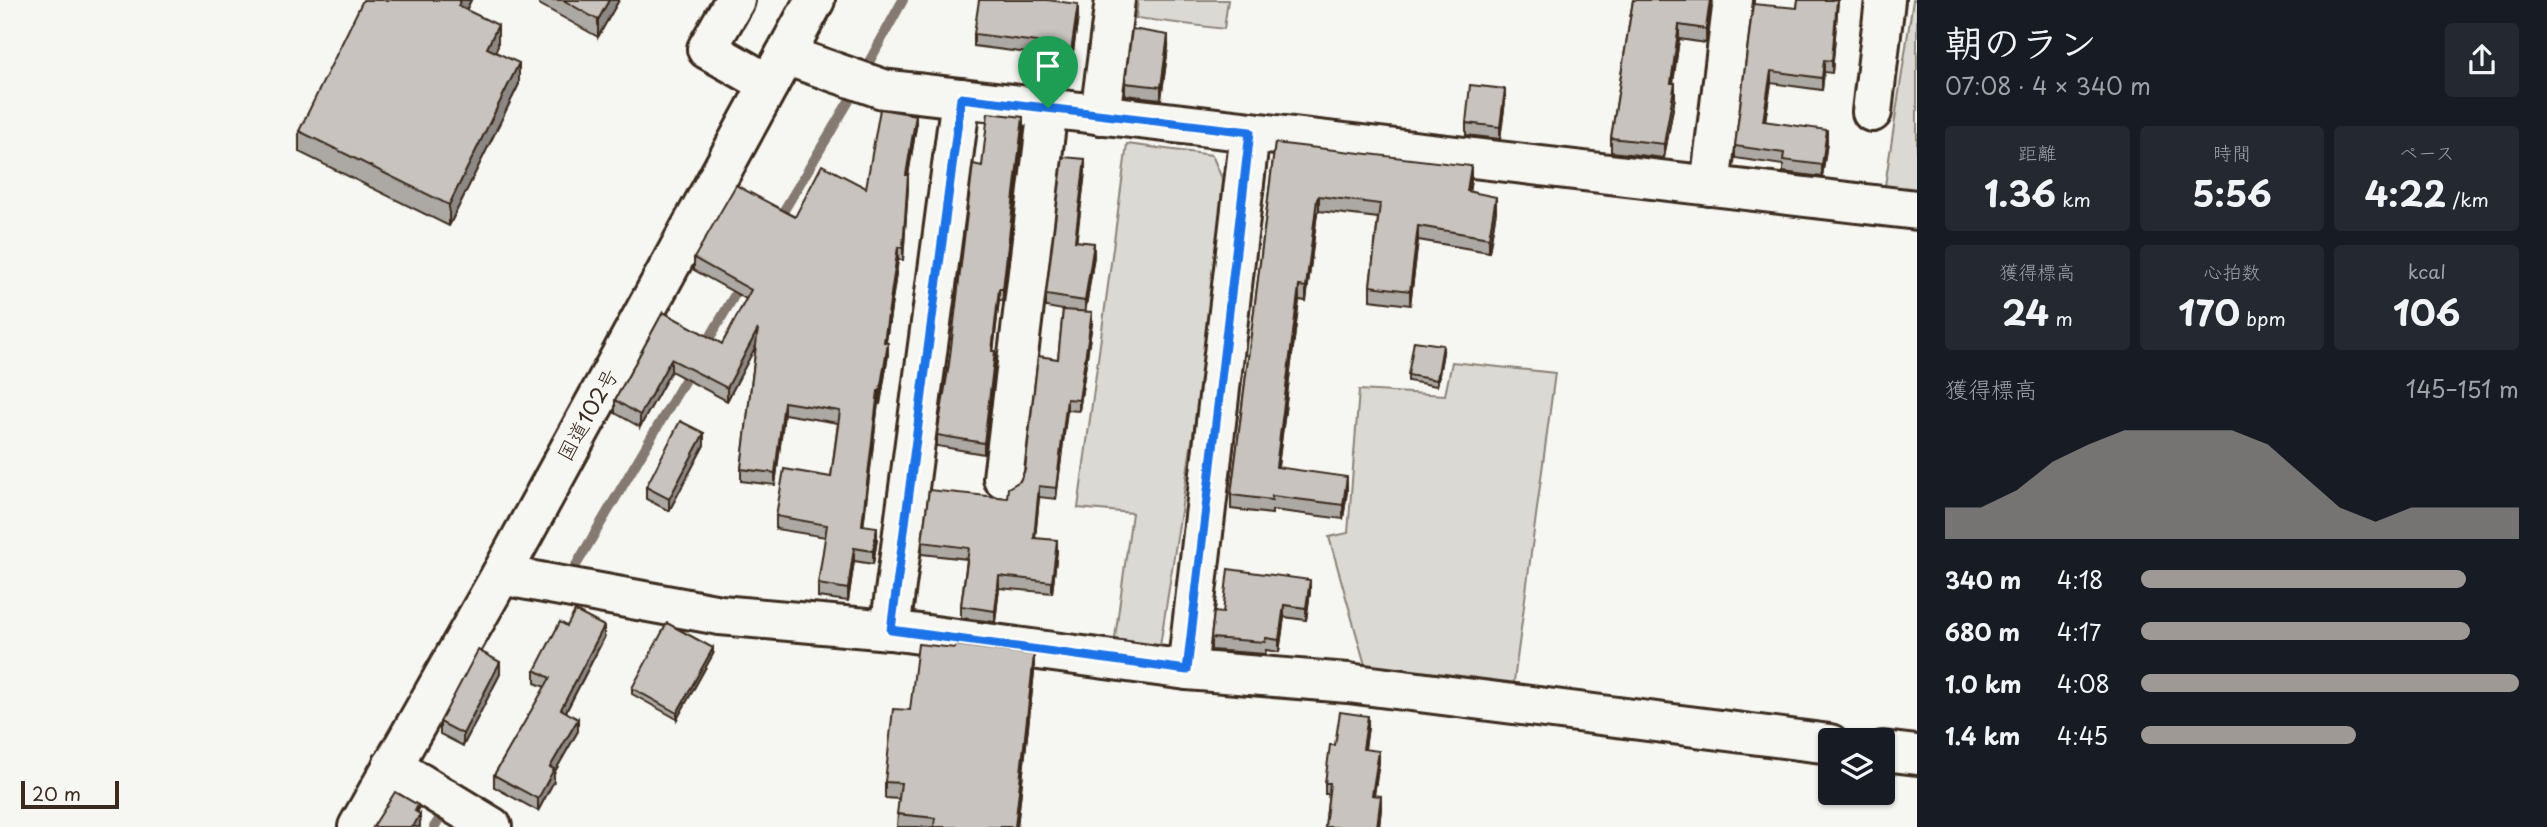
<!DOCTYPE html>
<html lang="ja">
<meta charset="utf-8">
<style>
:root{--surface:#171b24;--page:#242831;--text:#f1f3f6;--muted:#9ea1a6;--accent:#9f9995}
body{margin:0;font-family:"Playpen Sans","Klee One",sans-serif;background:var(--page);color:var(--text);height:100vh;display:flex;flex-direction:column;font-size:26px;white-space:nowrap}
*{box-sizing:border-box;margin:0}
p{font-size:23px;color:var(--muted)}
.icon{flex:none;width:38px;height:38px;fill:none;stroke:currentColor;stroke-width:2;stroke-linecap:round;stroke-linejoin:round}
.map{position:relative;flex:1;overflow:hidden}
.side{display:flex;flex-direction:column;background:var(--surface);width:630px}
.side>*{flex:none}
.buttons{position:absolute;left:1818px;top:728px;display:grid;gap:14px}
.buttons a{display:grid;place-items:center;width:77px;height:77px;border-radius:7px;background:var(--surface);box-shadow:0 2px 5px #0004;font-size:35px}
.scale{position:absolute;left:21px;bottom:18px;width:98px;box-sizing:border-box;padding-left:7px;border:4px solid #3b2a1e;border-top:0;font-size:19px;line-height:24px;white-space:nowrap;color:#3b2a1e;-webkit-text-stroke:5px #f6f6f2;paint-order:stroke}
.pin{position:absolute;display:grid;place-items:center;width:60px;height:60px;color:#fff;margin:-72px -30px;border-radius:50% 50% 50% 0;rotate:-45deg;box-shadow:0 0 7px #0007}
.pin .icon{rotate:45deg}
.round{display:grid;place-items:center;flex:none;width:74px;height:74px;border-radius:7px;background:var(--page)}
.headline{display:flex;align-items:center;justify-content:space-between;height:119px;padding:0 28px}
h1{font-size:38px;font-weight:700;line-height:52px}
.figures{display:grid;grid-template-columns:repeat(3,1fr);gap:10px;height:119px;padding:7px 28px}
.figures div{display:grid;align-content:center;border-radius:7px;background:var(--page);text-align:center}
.figures b{font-size:35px;font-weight:700}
.figures small{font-size:19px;font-weight:400}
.figures p{font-size:19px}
.chart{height:196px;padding:14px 28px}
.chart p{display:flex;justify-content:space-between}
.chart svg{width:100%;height:126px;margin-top:7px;fill:var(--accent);opacity:.7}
ul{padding:0 28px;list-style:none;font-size:23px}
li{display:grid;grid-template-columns:112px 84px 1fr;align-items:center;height:52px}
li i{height:18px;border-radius:9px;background:var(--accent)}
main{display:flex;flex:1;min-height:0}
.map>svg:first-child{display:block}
</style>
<main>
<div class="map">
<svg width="1917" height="827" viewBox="0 0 1917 827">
<rect width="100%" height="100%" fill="#f6f6f2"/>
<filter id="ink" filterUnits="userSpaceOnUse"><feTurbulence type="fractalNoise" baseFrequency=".0143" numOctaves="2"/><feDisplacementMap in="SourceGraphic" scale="14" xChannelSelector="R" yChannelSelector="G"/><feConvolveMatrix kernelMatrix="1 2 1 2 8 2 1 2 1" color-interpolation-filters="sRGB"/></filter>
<g filter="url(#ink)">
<g fill="#dad9d3" stroke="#8a8278" stroke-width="2">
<path d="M1138,0H1228L1224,29L1136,18Z"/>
<path d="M1913,0H1917V195L1884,192Z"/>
<path d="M1127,144L1212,155L1230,197L1160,646L1114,645L1132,513L1078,508Z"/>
<path d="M1452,362L1555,373L1513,689L1367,672L1329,537L1348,533L1359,390L1445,395Z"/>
</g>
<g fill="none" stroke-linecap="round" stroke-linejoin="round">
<g stroke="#857a71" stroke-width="10">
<path d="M869,62L903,0"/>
<path d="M777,222L849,101"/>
<path d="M705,346L741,284"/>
<path d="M575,567L692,368"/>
<path d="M434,827L438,821"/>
</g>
<g stroke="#3b2a1e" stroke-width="44">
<g id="minor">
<path d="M735,0L707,49L769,84"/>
<path d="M785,55L883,89L1917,210"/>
<path d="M1872,112L1885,0"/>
<path d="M1100,115L1115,0"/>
<path d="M1710,186L1733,0"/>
<path d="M1003,478L1048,108"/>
<path d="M501,575L720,615L890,630L1187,670L1348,683L1830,744"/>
<path d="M890,630L961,98"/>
<path d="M1187,670L1250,132"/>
<path d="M1883,751L1917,755"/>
<path d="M392,766L492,827"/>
</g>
</g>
<g stroke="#3b2a1e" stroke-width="44">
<path id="highway" d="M358,827L501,575L815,0"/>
</g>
<use href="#minor" stroke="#f6f6f2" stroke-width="38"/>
<use href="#highway" stroke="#f6f6f2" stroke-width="38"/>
</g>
<g fill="#aca8a3" stroke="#3b2a1e" stroke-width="2">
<path d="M471,0L466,10L498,46L495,52L519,84L449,226L299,152V131Z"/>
<path d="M539,0H619L598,37L539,4Z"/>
<path d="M1633,0H1712L1706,43L1679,39L1673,83L1675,97L1664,158L1611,152V138Z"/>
<path d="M1798,0H1838L1832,73L1824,72L1822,90L1771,83L1765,121L1827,142L1822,177L1783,172V165L1735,158V146L1797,8Z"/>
<path d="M1078,17L1071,65L1036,61V54L974,46V34Z"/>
<path d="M1168,47L1161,99L1125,95V83Z"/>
<path d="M1505,101L1500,139L1466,135V123Z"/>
<path d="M916,127L908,175V187L903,260H898L886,342L888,355L880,404L878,403L863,525L877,539L873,564L854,561L848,601L818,597V584L826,537L776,529V516L831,477L838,423L784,414L775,485L741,481V469L756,345L727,401L671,371L640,427L615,413V400L663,312L722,344L746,299L694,270V258L866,188Z"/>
<path d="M1023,128L1003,301L999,300L993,351L995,362L984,454L937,446V435L982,166Z"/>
<path d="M1275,143L1471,180L1469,192L1496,211L1489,252L1418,240L1410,305L1370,300V286L1378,218L1319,211L1317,213L1306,301L1299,300L1278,467L1347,491L1343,519L1272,510V514L1231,509V495Z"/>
<path d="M1085,172L1076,241L1094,256L1085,312L1092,323L1079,411L1067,410L1056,499L1039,497L1035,538L1057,551L1052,593L999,588L995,622L961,618V606L967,559L922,554V542L1007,498L1020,481L1025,470L1058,359L1063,310L1046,307V295Z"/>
<path d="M1443,352L1437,386L1408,381V375Z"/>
<path d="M704,445L669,511L646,499V487Z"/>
<path d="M1310,592L1306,620L1284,617L1279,652L1266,650L1265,654L1211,650V638L1223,613Z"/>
<path d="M604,638L566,712L578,731L554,773V781L538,811L494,787V775L545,687L535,683V670Z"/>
<path d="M713,654L677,719L632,694V688Z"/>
<path d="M1034,672L1017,827H897L899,799L885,798V782L910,710Z"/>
<path d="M500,674L463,746L440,734V722Z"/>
<path d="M1368,727L1365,749L1379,762L1374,795L1381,808L1379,827H1325L1329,794H1325V783L1335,745Z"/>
</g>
<g fill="#8c8885" stroke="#3b2a1e" stroke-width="2">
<path d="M461,0H471L458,27V6Z"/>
<path d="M609,0H619L598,37V20Z"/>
<path d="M1710,0H1712L1706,43V29Z"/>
<path d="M1837,0H1838L1832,73V61Z"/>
<path d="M1078,4V17L1071,65V52Z"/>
<path d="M498,25V46L487,69V48Z"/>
<path d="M1679,25V39L1671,97V83Z"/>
<path d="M1168,35V47L1161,99V87Z"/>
<path d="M1824,60V72L1822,90V78Z"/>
<path d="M519,63V84L449,226V205Z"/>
<path d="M1771,71V83L1763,133V121Z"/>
<path d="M1675,83V97L1664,158V144Z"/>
<path d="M1505,89V101L1500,139V127Z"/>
<path d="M916,115V127L906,187V175Z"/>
<path d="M1023,117V128L1003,301V289Z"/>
<path d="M1827,130V142L1822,177V165Z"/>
<path d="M1085,159V172L1075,253V241Z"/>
<path d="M1471,166V180L1467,205V191Z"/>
<path d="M908,175V187L903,260V248Z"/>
<path d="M1319,196V211L1317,213L1306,301V287L1317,199Z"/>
<path d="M1496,197V211L1489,252V238Z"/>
<path d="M1418,226V240L1410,305V291Z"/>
<path d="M1094,243V256L1085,313V301Z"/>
<path d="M898,247V260L884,354V342Z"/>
<path d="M1299,286V300L1276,481V467Z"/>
<path d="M999,289V300L992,362V351Z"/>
<path d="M1092,312V323L1079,411V400Z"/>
<path d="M758,329V342L727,401V388Z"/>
<path d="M888,343V355L880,404V391Z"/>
<path d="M1443,345V352L1437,386V380Z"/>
<path d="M995,351V362L984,454V443Z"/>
<path d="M671,359V371L640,427V415Z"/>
<path d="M878,391V403L862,537V525Z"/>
<path d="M1067,399V410L1056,499V488Z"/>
<path d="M784,402V414L775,485V473Z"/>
<path d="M704,433V445L669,511V499Z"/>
<path d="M1347,477V491L1343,519V505Z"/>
<path d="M1039,486V497L1034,549V538Z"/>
<path d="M877,527V539L873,564V551Z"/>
<path d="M1057,540V551L1052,593V582Z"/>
<path d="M854,548V561L848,601V589Z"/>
<path d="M999,576V588L995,622V611Z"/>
<path d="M1310,580V592L1306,620V608Z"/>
<path d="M1284,605V617L1279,652V640Z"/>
<path d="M604,626V638L561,721V709Z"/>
<path d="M713,648V654L677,719V713Z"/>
<path d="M1034,655V672L1017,827H1015Z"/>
<path d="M500,662V674L463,746V734Z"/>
<path d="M1368,716V727L1363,760V749Z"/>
<path d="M578,719V731L554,773V781L538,811V799L550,767Z"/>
<path d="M1379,751V762L1372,807V795Z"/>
<path d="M1381,796V808L1379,827H1377Z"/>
<path d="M418,805V817L420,814V827H413L415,811Z"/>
</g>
<g fill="#c8c3be" stroke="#3b2a1e" stroke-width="2">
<path d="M363,0H461L458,6L498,25L487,48L519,63L449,205L299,131Z"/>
<path d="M563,0H609L598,20Z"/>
<path d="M979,0H1047L1078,4L1071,52L1036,49L1037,42L974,34Z"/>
<path d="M1633,0H1710L1706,29L1679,25L1671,83H1675L1664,144L1611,138Z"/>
<path d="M1798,0H1837L1832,61L1824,60L1822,78L1771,71L1763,121L1827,130L1822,165L1783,160L1784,153L1735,146L1753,4L1797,8Z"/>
<path d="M1132,29L1168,35L1161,87L1125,83Z"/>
<path d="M1470,85L1505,89L1500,127L1466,123Z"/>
<path d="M880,109L916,115L906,175H908L903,248L898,247L884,342L888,343L880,391H878L862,525L877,527L873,551L854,548L848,589L818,584L827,525L776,516L784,469L831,477L840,411L784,402L775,473L741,469L758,329L727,388L671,359L640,415L615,400L663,312L722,344L751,290L694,258L736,185L795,217L822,165L866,188Z"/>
<path d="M988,113L1023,117L1003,289H999L992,351H995L984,443L937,435L949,364L973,164L982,166Z"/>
<path d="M1275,143L1471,166L1467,191L1496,197L1489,238L1418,226L1410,291L1370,286L1380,204L1319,196L1317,199L1306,287L1299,286L1276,467L1347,477L1343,505L1272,496V500L1231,495Z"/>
<path d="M1063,157L1085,159L1075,241L1094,243L1085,301L1046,295Z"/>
<path d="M1063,310L1092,312L1079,400L1067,399L1056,488L1039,486L1034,538L1057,540L1052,582L999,576L995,611L961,606L969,548L922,542L929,490L1007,498L1008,488L1020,481L1025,470L1038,356L1058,359Z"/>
<path d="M1414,341L1443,345L1437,380L1408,375Z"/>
<path d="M680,421L704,433L669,499L646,487Z"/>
<path d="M1228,569L1310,580L1306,608L1284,605L1279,640L1266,638L1265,642L1211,638L1214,612L1223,613Z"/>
<path d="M575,611L604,626L561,709L578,719L550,767L554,769L538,799L494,775L550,678L535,670L560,622L567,626Z"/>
<path d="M667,623L713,648L677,713L632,688Z"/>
<path d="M918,644L955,648L956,645L1034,655L1015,827H934L935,818L897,814L901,783L885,782L893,709L910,710Z"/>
<path d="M478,650L500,662L463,734L440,722Z"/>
<path d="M1340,712L1368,716L1363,749L1379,751L1372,795L1381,796L1377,827H1325L1330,783H1325L1330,745H1335Z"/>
<path d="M395,792L418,805L415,811L420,814L413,827H373Z"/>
</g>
</g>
<g fill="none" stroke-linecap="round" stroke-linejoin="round" filter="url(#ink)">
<g stroke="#fff" stroke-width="14">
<path id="route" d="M961,98L1250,132L1187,670L891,630Z"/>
</g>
<use href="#route" stroke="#1a73e8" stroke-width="9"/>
</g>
<g text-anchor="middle" stroke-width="5" stroke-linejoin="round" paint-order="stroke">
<g font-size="21" fill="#3b2a1e" stroke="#f6f6f2">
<text transform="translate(588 415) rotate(-61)" y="7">国道102号</text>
</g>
</g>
</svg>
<div class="buttons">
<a><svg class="icon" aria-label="layers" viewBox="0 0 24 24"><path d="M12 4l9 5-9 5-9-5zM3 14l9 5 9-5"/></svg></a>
</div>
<div class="scale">20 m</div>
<div class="pin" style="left:1048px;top:108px;background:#1e9e55"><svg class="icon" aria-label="arrive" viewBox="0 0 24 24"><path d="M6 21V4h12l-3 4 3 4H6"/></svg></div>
</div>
<section class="side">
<div class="headline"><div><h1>朝のラン</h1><p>07:08 · 4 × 340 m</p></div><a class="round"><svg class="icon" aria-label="share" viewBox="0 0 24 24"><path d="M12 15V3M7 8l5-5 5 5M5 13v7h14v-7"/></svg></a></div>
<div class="figures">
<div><p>距離</p><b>1.36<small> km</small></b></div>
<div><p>時間</p><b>5:56</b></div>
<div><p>ペース</p><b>4:22<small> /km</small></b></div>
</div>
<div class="figures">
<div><p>獲得標高</p><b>24<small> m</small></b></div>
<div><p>心拍数</p><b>170<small> bpm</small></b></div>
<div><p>kcal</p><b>106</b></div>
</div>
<div class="chart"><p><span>獲得標高</span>145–151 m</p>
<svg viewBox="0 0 160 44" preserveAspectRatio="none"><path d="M0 44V33L10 33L20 27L30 17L40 11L50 6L60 6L70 6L80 6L90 11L100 22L110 33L120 38L130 33L140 33L150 33L160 33V44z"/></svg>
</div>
<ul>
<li><b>340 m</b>4:18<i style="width:86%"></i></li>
<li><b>680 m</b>4:17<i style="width:87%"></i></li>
<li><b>1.0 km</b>4:08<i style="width:100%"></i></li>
<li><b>1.4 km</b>4:45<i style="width:57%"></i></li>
</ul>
</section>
</main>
